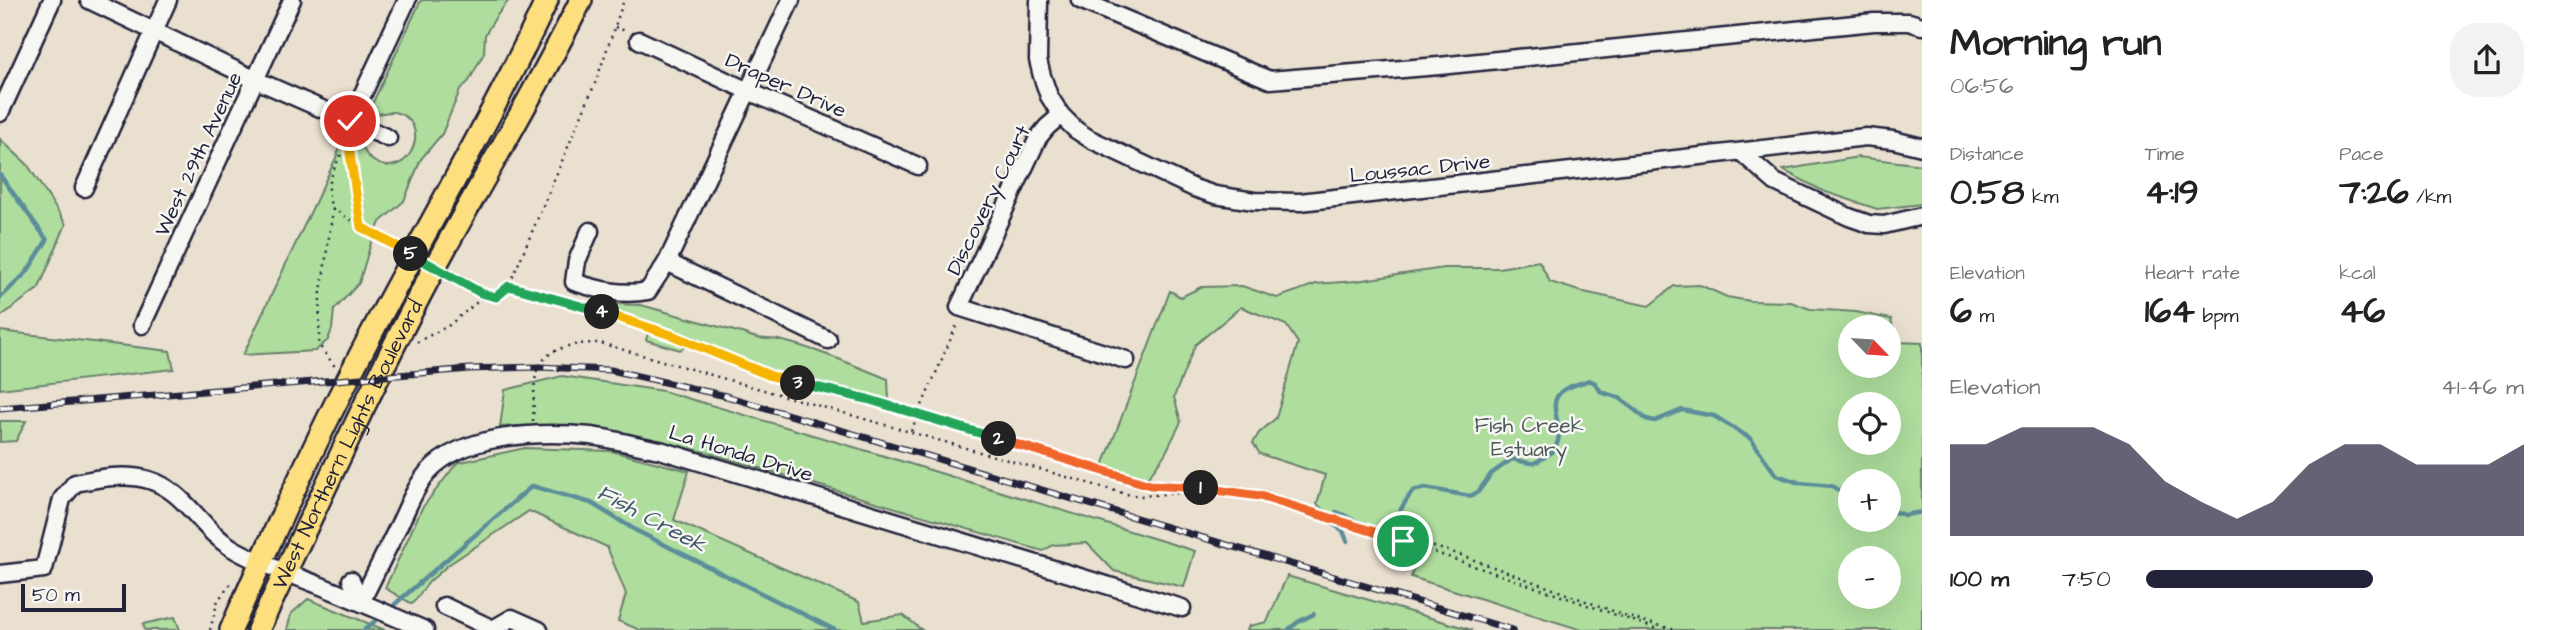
<!DOCTYPE html>
<meta charset="utf-8">
<style>
:root{--surface:#fff;--page:#f2f2f2;--text:#222;--muted:#767676;--accent:#22223b}
body{margin:0;font-family:"Architects Daughter",sans-serif;background:var(--page);color:var(--text);height:100vh;display:flex;flex-direction:column;font-size:26px;white-space:nowrap}
*{box-sizing:border-box;margin:0}
p{font-size:23px;color:var(--muted)}
.icon{flex:none;width:38px;height:38px;fill:none;stroke:currentColor;stroke-width:2;stroke-linecap:round;stroke-linejoin:round}
.map{position:relative;flex:1;overflow:hidden}
.drawer{display:flex;flex-direction:column;background:var(--surface);width:630px}
.drawer>*{flex:none}
.needle{width:46px;rotate:115deg}
.fabs{position:absolute;left:1838px;top:315px;display:grid;gap:14px}
.fabs a{display:grid;place-items:center;width:63px;height:63px;border-radius:50%;background:var(--surface);box-shadow:0 7px 28px #0002;font-size:35px}
.scale{position:absolute;left:21px;bottom:18px;width:105px;box-sizing:border-box;padding-left:7px;border:4px solid #22223b;border-top:0;font-size:19px;line-height:24px;white-space:nowrap;color:#22223b;-webkit-text-stroke:5px #f6f6f2;paint-order:stroke}
.pin{position:absolute;display:grid;place-items:center;width:60px;height:60px;color:#fff;margin:-30px;border:4px solid #fff;border-radius:50%;box-shadow:0 2px 7px #0007}
.km{position:absolute;width:35px;height:35px;margin:-18px;border-radius:50%;background:#222;color:#fff;font-size:19px;line-height:35px;text-align:center}
.round{display:grid;place-items:center;flex:none;width:74px;height:74px;border-radius:28px;background:var(--page)}
.summary{display:flex;align-items:center;justify-content:space-between;height:119px;padding:0 28px}
h1{font-size:38px;font-weight:700;line-height:52px}
.metrics{display:grid;grid-template-columns:repeat(3,1fr);gap:10px;height:119px;padding:7px 28px}
.metrics div{display:grid;align-content:center}
.metrics b{font-size:35px;font-weight:700}
.metrics small{font-size:19px;font-weight:400}
.metrics p{font-size:19px}
.chart{height:196px;padding:14px 28px}
.chart p{display:flex;justify-content:space-between}
.chart svg{width:100%;height:126px;margin-top:7px;fill:var(--accent);opacity:.7}
ul{padding:0 28px;list-style:none;font-size:23px}
li{display:grid;grid-template-columns:112px 84px 1fr;align-items:center;height:52px}
li i{height:18px;border-radius:9px;background:var(--accent)}
main{display:flex;flex:1;min-height:0}
.map>svg:first-child{display:block}
</style>
<main>
<div class="map">
<svg width="1922" height="630" viewBox="0 0 1922 630">
<rect width="100%" height="100%" fill="#eae0d0"/>
<filter id="ink" filterUnits="userSpaceOnUse"><feTurbulence type="fractalNoise" baseFrequency=".0143" numOctaves="2"/><feDisplacementMap in="SourceGraphic" scale="14" xChannelSelector="R" yChannelSelector="G"/><feConvolveMatrix kernelMatrix="1 2 1 2 8 2 1 2 1" color-interpolation-filters="sRGB"/></filter>
<g filter="url(#ink)">
<g fill="#aedd9d" stroke="#68806c" stroke-width="2" fill-rule="evenodd">
<path d="M421,0H509L495,18L485,35L484,53L469,81L460,90L442,134L421,159L404,201L380,222L371,243L359,283L334,310L332,329L328,340L315,351L243,355L336,158L345,132L356,136C362,144 365,157 375,162C411,182 434,120 394,112C385,111 376,116 367,115Z"/>
<path d="M0,139L27,164L66,224L39,288L0,317Z"/>
<path d="M1858,157L1922,165V204L1877,209L1823,191L1783,170Z"/>
<path d="M1539,261L1550,282L1579,291L1649,306L1674,286L1700,285L1727,297L1750,301L1791,302L1810,309L1856,312L1891,319L1896,342L1922,343V630H1582L1411,577L1419,552L1341,526L1317,504L1325,475L1260,454L1253,443L1259,433L1276,418L1298,343L1286,325L1241,307L1195,345L1174,397L1181,422L1165,454L1143,484L1101,471L1170,291L1181,297L1201,287L1242,286L1277,298L1316,284L1356,281L1444,268H1499ZM1850,327H1888V366H1850ZM1850,404H1888V443H1850ZM1850,481H1888V520H1850ZM1850,558H1888V597H1850Z"/>
<path d="M590,303L641,305L745,334C763,342 767,337 783,341C819,350 853,365 888,379L889,401L710,355L696,339L680,350L646,340L650,327L592,310Z"/>
<path d="M0,331L170,351L174,369L0,389Z"/>
<path d="M562,376L663,391L881,455L1195,551L1184,587L1114,571L1087,543L1053,545L1043,551C961,527 879,503 797,479C700,450 603,419 500,427L505,390Z"/>
<path d="M0,421H26L16,441L0,442Z"/>
<path d="M525,448L611,451L689,471L674,520L859,602L864,621L903,615L922,630H640L618,621L626,594L607,547L529,511L448,565L429,582L412,604L385,588L422,508L457,463Z"/>
<path d="M1287,576L1472,630H1247L1249,626L1267,622Z"/>
<path d="M308,599L385,630H287L291,614Z"/>
<path d="M175,617L180,630H145L143,624Z"/>
</g>
<g fill="none" stroke-linecap="round" stroke-linejoin="round">
<g stroke="#5c8d9a" stroke-width="4.5">
<path d="M0,175L47,240L27,272L0,298"/>
<path d="M1888,510L1905,515L1922,512"/>
<path d="M1347,541L1343,531L1333,524L1331,517L1336,512C1351,516 1376,538 1390,525C1399,516 1404,501 1413,491L1425,488L1470,496L1478,492L1491,474L1512,459C1518,460 1528,464 1534,463C1538,462 1544,457 1548,455C1573,436 1545,410 1559,394C1565,386 1580,384 1589,380L1595,383L1601,392L1620,398L1646,419L1655,421L1682,410L1714,416L1751,439L1776,475L1800,483L1832,486L1850,498"/>
<path d="M395,604L532,486L591,503L637,531L835,630"/>
<path d="M364,630L375,621"/>
<path d="M1288,630L1298,622L1314,614"/>
</g>
<g stroke="#22223b" stroke-width="21">
<g id="minor">
<path d="M89,0L256,80L388,138"/>
<path d="M1039,0L1038,60L1042,76L1049,96L1061,115L1076,130L1090,139L1194,188L1215,195L1254,201L1300,202L1866,137L1893,140L1922,147"/>
<path d="M1080,0L1270,80L1439,66L1874,22H1909L1922,26"/>
<path d="M639,40L748,91L918,166"/>
<path d="M0,113L52,0"/>
<path d="M1061,115L1047,127L1038,138L959,307L1126,360"/>
<path d="M350,121L407,0"/>
<path d="M1741,152L1775,182L1849,217L1869,224L1884,225L1922,216"/>
<path d="M84,188L168,0"/>
<path d="M590,231L577,261L574,282C599,290 622,296 648,291L667,262L791,0"/>
<path d="M667,262L828,340"/>
<path d="M142,325L292,0"/>
<path d="M0,574L44,569L62,499L75,483C99,478 125,473 149,480C186,491 200,529 232,548C259,564 291,574 321,586C356,600 390,615 425,630"/>
<path d="M351,580L361,602"/>
<path d="M361,602C375,574 388,547 402,519C409,504 416,486 428,472C462,433 543,431 591,436C614,439 637,446 660,450L1182,608"/>
<path d="M444,606L493,629L512,618L539,630"/>
</g>
</g>
<g stroke="#22223b" stroke-width="26">
<g id="major">
<path d="M231,630C274,531 319,433 369,338C428,225 493,116 547,0"/>
<path id="s1" d="M258,630C318,504 376,375 443,252C489,168 539,86 581,0"/>
</g>
</g>
<g stroke="#22223b" stroke-width="2.5" stroke-dasharray="2 5" stroke-linecap="butt">
<path d="M615,27L628,32"/>
<path d="M350,136C340,159 320,185 333,209L366,229"/>
<path d="M348,140L361,227"/>
<path d="M333,209L320,299L319,345L336,368"/>
<path d="M509,286L584,306L674,336L771,376L867,399L1150,485L1206,489"/>
<path d="M481,293L496,297L509,286L596,81L624,0"/>
<path d="M417,342L448,326L486,295"/>
<path d="M533,421C534,408 533,375 539,366C551,345 579,343 600,343L1126,494L1140,496L1219,490L1273,496L1345,521L1458,554L1632,618L1675,630"/>
<path d="M911,431L958,322"/>
<path d="M1230,492L1260,496L1342,522"/>
<path d="M1375,532L1660,630"/>
<path d="M210,630L218,600L231,584"/>
</g>
<use href="#minor" stroke="#f6f6f2" stroke-width="16"/>
<use href="#major" stroke="#fedf80" stroke-width="21"/>
<g stroke="#22223b" stroke-width="7">
<path id="rail" d="M0,408L470,369L538,367L611,370L726,396L1513,630"/>
</g>
<use href="#rail" stroke="#f6f6f2" stroke-width="4.5" stroke-dasharray="13" stroke-linecap="butt"/>
<path stroke="#22223b" stroke-width="2.5" stroke-dasharray="2 5" stroke-linecap="butt" d="M366,229L481,293"/>
</g>
</g>
<g fill="none" stroke-linecap="round" stroke-linejoin="round" filter="url(#ink)">
<g stroke="#fff" stroke-width="14">
<path id="split-1" d="M1201,488L1260,496L1403,541"/>
</g>
<g stroke="#fff" stroke-width="14">
<path id="split-2" d="M999,439L1150,485L1201,488"/>
</g>
<g stroke="#fff" stroke-width="14">
<path id="split-3" d="M798,383L867,399L999,439"/>
</g>
<g stroke="#fff" stroke-width="14">
<path id="split-4" d="M602,312L674,336L771,376L798,383"/>
</g>
<g stroke="#fff" stroke-width="14">
<path id="split-5" d="M411,254L481,293L496,297L509,286L602,312"/>
</g>
<g stroke="#fff" stroke-width="14">
<path id="split-6" d="M350,121L356,124L348,140L361,227L411,254"/>
</g>
<use href="#split-1" stroke="#f0652b" stroke-width="9"/>
<use href="#split-2" stroke="#f0652b" stroke-width="9"/>
<use href="#split-3" stroke="#22a559" stroke-width="9"/>
<use href="#split-4" stroke="#f5b400" stroke-width="9"/>
<use href="#split-5" stroke="#22a559" stroke-width="9"/>
<use href="#split-6" stroke="#f5b400" stroke-width="9"/>
</g>
<g text-anchor="middle" stroke-width="5" stroke-linejoin="round" paint-order="stroke">
<g font-size="21" fill="#22223b" stroke="#f6f6f2">
<text transform="translate(786 85) rotate(24)" y="7">Draper Drive</text>
<text transform="translate(198 154) rotate(-65)" y="7">West 29th Avenue</text>
<text transform="translate(1420 168) rotate(-6)" y="7">Loussac Drive</text>
<text transform="translate(988 200) rotate(-64)" y="7">Discovery Court</text>
<text dy="7" stroke="none"><textPath href="#s1" startOffset="206">West Northern Lights Boulevard</textPath></text>
<text transform="translate(741 453) rotate(17)" y="7">La Honda Drive</text>
</g>
<g font-size="21" fill="#4c5a58" stroke="#f6f6f2">
<text x="1529" y="432">Fish Creek<tspan x="1529" dy="24">Estuary</tspan></text>
</g>
<g font-size="23" font-style="italic" fill="#3f576b" stroke="#f6f6f2">
<text transform="translate(652 518) rotate(28)" y="8">Fish Creek</text>
</g>
</g>
</svg>
<div class="fabs">
<a><svg class="needle" viewBox="-14 -14 28 28"><path d="M0-13l5 13h-10z" fill="#e53935"/><path d="M0 13l5-13h-10z" fill="#767676"/></svg></a>
<a><svg class="icon" aria-label="locate" viewBox="0 0 24 24"><circle cx="12" cy="12" r="6"/><path d="M12 2v4M12 18v4M2 12h4M18 12h4"/></svg></a>
<a>+</a>
<a>−</a>
</div>
<div class="scale">50 m</div>
<div class="pin" style="left:1403px;top:541px;background:#1e9e55"><svg class="icon" aria-label="arrive" viewBox="0 0 24 24"><path d="M6 21V4h12l-3 4 3 4H6"/></svg></div>
<div class="pin" style="left:350px;top:121px;background:#d93025"><svg class="icon" aria-label="check" viewBox="0 0 24 24"><path d="M5 12l5 5 9-10"/></svg></div>
<b class="km" style="left:1201px;top:488px">1</b>
<b class="km" style="left:999px;top:439px">2</b>
<b class="km" style="left:798px;top:383px">3</b>
<b class="km" style="left:602px;top:312px">4</b>
<b class="km" style="left:411px;top:254px">5</b>
</div>
<section class="drawer">
<div class="summary"><div><h1>Morning run</h1><p>06:56</p></div><a class="round"><svg class="icon" aria-label="share" viewBox="0 0 24 24"><path d="M12 15V3M7 8l5-5 5 5M5 13v7h14v-7"/></svg></a></div>
<div class="metrics">
<div><p>Distance</p><b>0.58<small> km</small></b></div>
<div><p>Time</p><b>4:19</b></div>
<div><p>Pace</p><b>7:26<small> /km</small></b></div>
</div>
<div class="metrics">
<div><p>Elevation</p><b>6<small> m</small></b></div>
<div><p>Heart rate</p><b>164<small> bpm</small></b></div>
<div><p>kcal</p><b>46</b></div>
</div>
<div class="chart"><p><span>Elevation</span>41–46 m</p>
<svg viewBox="0 0 160 44" preserveAspectRatio="none"><path d="M0 44V12L10 12L20 6L30 6L40 6L50 12L60 25L70 32L80 38L90 32L100 19L110 12L120 12L130 19L140 19L150 19L160 12V44z"/></svg>
</div>
<ul>
<li><b>100 m</b>7:50<i style="width:60%"></i></li>
</ul>
</section>
</main>
